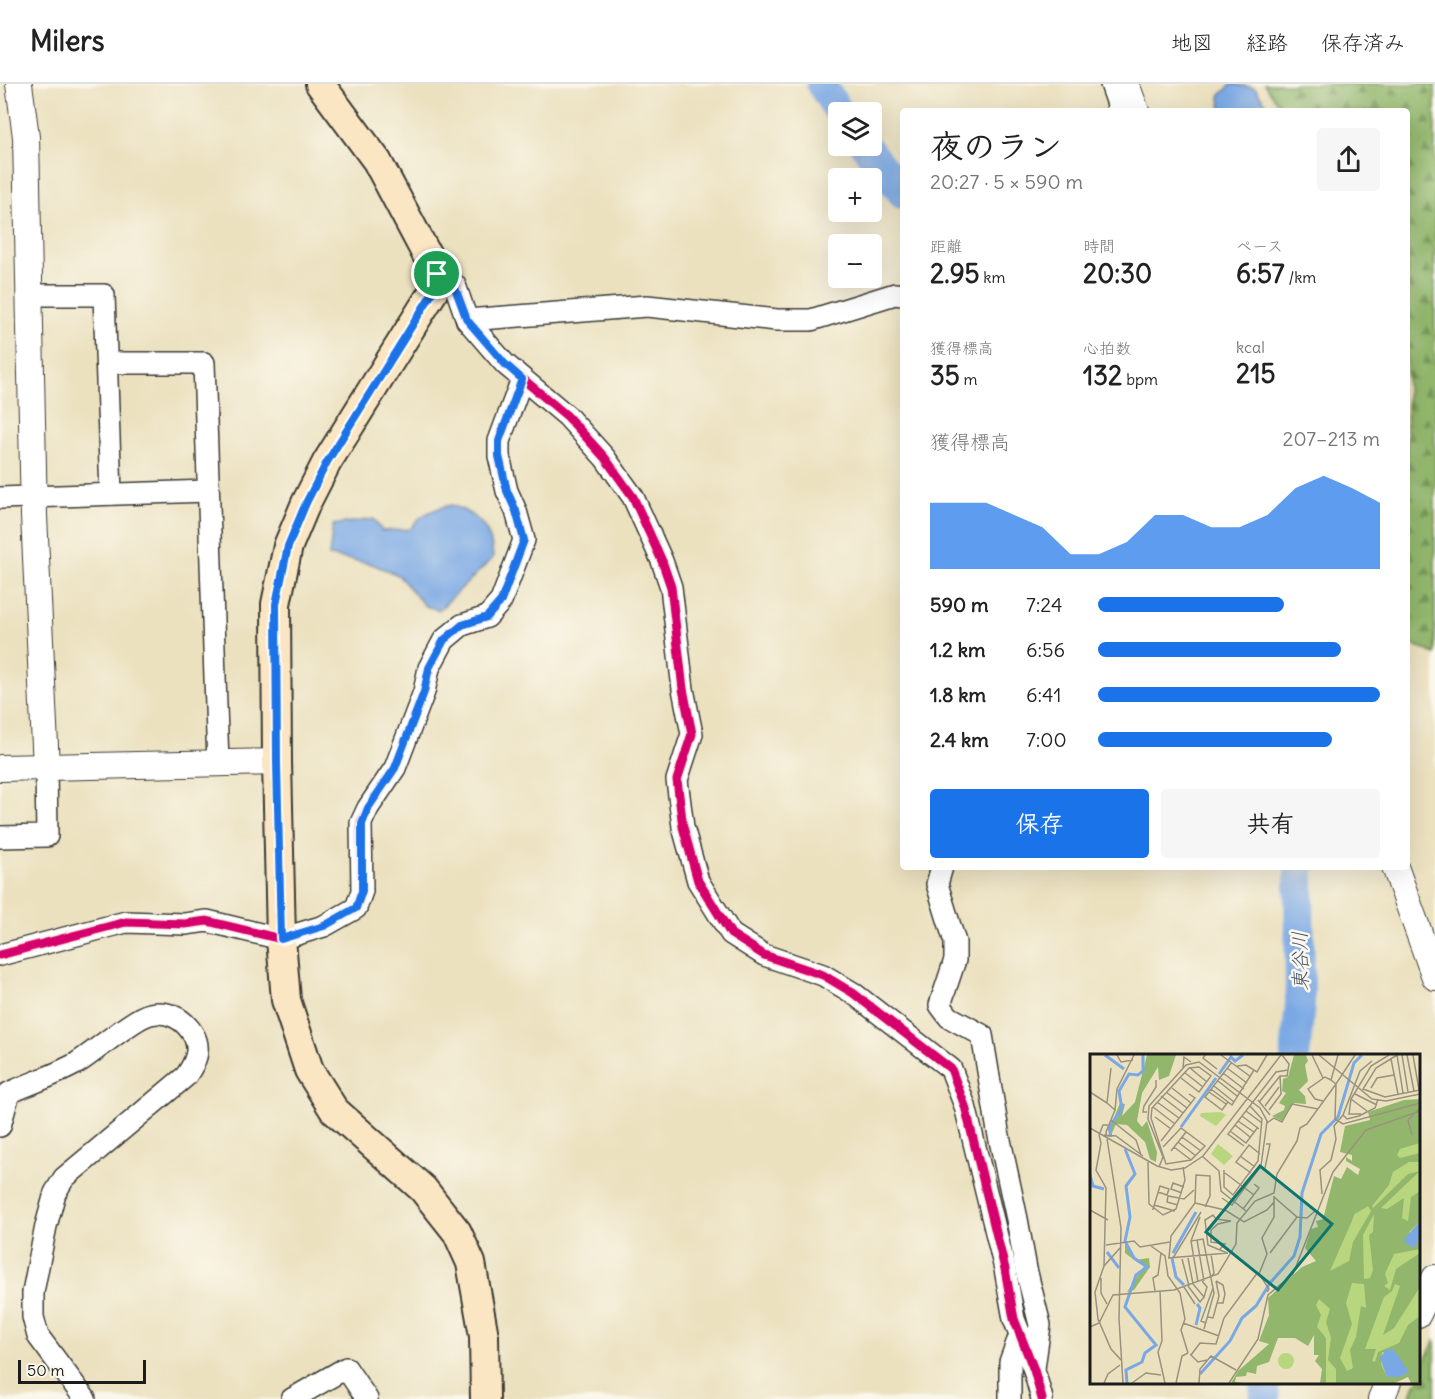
<!DOCTYPE html>
<html lang="ja">
<meta charset="utf-8">
<style>
:root{--surface:#fff;--page:#f6f6f6;--text:#222;--muted:#767676;--line:#e0e0e0;--accent:#1a73e8}
body{margin:0;font-family:Delius,"Klee One",sans-serif;background:var(--page);color:var(--text);height:100vh;display:flex;flex-direction:column;font-size:22px;white-space:nowrap}
*{box-sizing:border-box;margin:0}
p{font-size:20px;color:var(--muted)}
.icon{flex:none;width:33px;height:33px;fill:none;stroke:currentColor;stroke-width:2;stroke-linecap:round;stroke-linejoin:round}
.map{position:relative;flex:1;overflow:hidden}
.sheet{position:absolute;left:900px;top:24px;width:510px;height:762px;display:flex;flex-direction:column;background:var(--surface);border-radius:6px;box-shadow:0 6px 24px #0002}
.sheet>*{flex:none}
.tools{position:absolute;left:828px;top:18px;display:grid;gap:12px}
.tools a{display:grid;place-items:center;width:54px;height:54px;border-radius:6px;background:var(--surface);box-shadow:0 6px 24px #0002;font-size:30px}
.scale{position:absolute;left:18px;bottom:15px;width:128px;box-sizing:border-box;padding-left:6px;border:3px solid #1c1c1c;border-top:0;font-size:16px;line-height:21px;white-space:nowrap;color:#1c1c1c;-webkit-text-stroke:4px #fbf7ec;paint-order:stroke}
.pin{position:absolute;display:grid;place-items:center;width:51px;height:51px;color:#fff;margin:-26px;border:3px solid #fff;border-radius:50%;box-shadow:0 2px 6px #0007}
.round{display:grid;place-items:center;flex:none;width:63px;height:63px;border-radius:6px;background:var(--page)}
.overview{display:flex;align-items:center;justify-content:space-between;height:102px;padding:0 30px}
h1{font-size:33px;font-weight:800;line-height:45px}
.metrics{display:grid;grid-template-columns:repeat(3,1fr);gap:9px;height:102px;padding:6px 30px}
.metrics div{display:grid;align-content:center}
.metrics b{font-size:26px;font-weight:800}
.metrics small{font-size:16px;font-weight:400}
.metrics p{font-size:16px}
.chart{height:168px;padding:12px 30px}
.chart p{display:flex;justify-content:space-between}
.chart svg{width:100%;height:108px;margin-top:6px;fill:var(--accent);opacity:.7}
.primary-button{display:flex;gap:12px;margin-top:auto;padding:12px 30px}
.primary-button a{flex:1;height:69px;border-radius:6px;background:var(--accent);color:#fff;font-size:24px;font-weight:800;line-height:69px;text-align:center}
.primary-button a+a{background:var(--page);color:var(--text)}
ul{padding:0 30px;list-style:none;font-size:20px}
li{display:grid;grid-template-columns:96px 72px 1fr;align-items:center;height:45px}
li i{height:15px;border-radius:8px;background:var(--accent)}
header{display:flex;align-items:center;gap:36px;box-sizing:border-box;height:84px;padding:0 30px;background:var(--surface);border-bottom:2px solid var(--line)}
header strong{font-size:28px}
nav{display:flex;gap:33px;margin-inline-start:auto;font-size:21px}
.map>svg:first-child{display:block}
</style>
<header>
<strong>Milers</strong>
<nav><a>地図</a><a>経路</a><a>保存済み</a></nav>
</header>
<div class="map">
<svg width="1435" height="1315" viewBox="0 0 1435 1315">
<defs>
<pattern id="forest-firs" width="22" height="20" patternUnits="userSpaceOnUse" patternTransform="scale(1.5)"><rect width="22" height="20" fill="#92b76c"/><path d="M5 1l3.5 6h-7zM16 11l3.5 6h-7z" fill="#769458"/></pattern>
</defs>
<rect width="100%" height="100%" fill="#fbf7ec"/>
<filter id="ink" filterUnits="userSpaceOnUse"><feTurbulence type="fractalNoise" baseFrequency=".0167" numOctaves="2"/><feDisplacementMap in="SourceGraphic" scale="12" xChannelSelector="R" yChannelSelector="G"/><feConvolveMatrix kernelMatrix="1 2 1 2 8 2 1 2 1" color-interpolation-filters="sRGB"/></filter>
<filter id="wash" filterUnits="userSpaceOnUse"><feTurbulence type="fractalNoise" baseFrequency=".008" numOctaves="4" result="noise"/><feDisplacementMap in="SourceGraphic" scale="24" xChannelSelector="R" yChannelSelector="G"/><feGaussianBlur stdDeviation="1.35" result="paint"/><feColorMatrix in="noise" values="0 0 0 0 0 0 0 0 0 0 0 0 0 0 0 0 0 1.4 0 .05"/><feComposite in="paint" operator="in"/></filter>
<g filter="url(#wash)">
<rect width="100%" height="100%" fill="#ebe1bf"/>
<g fill="url(#forest-firs)" stroke="#576a44" stroke-width="1.5">
<path d="M1264,0H1435V570L1407,558V27H1279L1278,19Z"/>
<path d="M1435,1256V1315H1409L1415,1299L1418,1298L1421,1284Z"/>
</g>
<g fill="#7aa8e4" stroke="#4b6280" stroke-width="1.5">
<path d="M1232,0L1255,4L1271,27H1221L1220,11Z"/>
<path d="M452,421C479,432 492,444 493,474L439,526L425,522L398,491L372,480L329,472L333,441L374,435L382,447L411,445C419,430 435,424 452,421Z"/>
</g>
<g fill="none" stroke-linecap="round" stroke-linejoin="round">
<g stroke="#7aa8e4" stroke-width="30">
<path d="M821,0L839,28"/>
<path d="M865,62L903,110"/>
<path d="M1295,972L1300,920L1299,783"/>
<path d="M1264,1298L1265,1315"/>
</g>
</g>
</g>
<g filter="url(#ink)">
<g fill="none" stroke-linecap="round" stroke-linejoin="round">
<g stroke="#3b3a34" stroke-width="24">
<g id="minor">
<path d="M1111,0L1118,20L1117,27"/>
<path d="M437,190L455,201L467,236L505,280L567,332L605,374L633,413L662,477L671,503L683,605L692,650L677,696L683,743L698,797L731,850L764,871L823,891L853,909L951,985L965,1022L1005,1185L1014,1235L1034,1286L1042,1315"/>
<path d="M30,211H104L111,410"/>
<path d="M467,236L647,222L777,236H811L895,210L903,211"/>
<path d="M107,279H204L218,679"/>
<path d="M0,414L208,407"/>
<path d="M0,753L47,752L46,683"/>
<path d="M942,783L937,800L955,858V876L940,921L949,933L982,951L998,1047L1017,1135L1026,1185L1040,1241L1034,1284"/>
<path d="M0,871L126,838L185,840L207,837L281,855L324,842L356,824L362,807L361,739L368,724L395,684L424,608L429,584L444,556L462,541L487,533L501,517L524,456L516,427L507,407L499,372V357L522,295"/>
<path d="M0,1042L9,1009C31,999 56,991 77,979C95,968 133,934 150,930C168,926 184,935 193,950C202,965 195,979 186,992L64,1094L55,1109L46,1142L33,1208V1233L38,1252L85,1315"/>
<path d="M292,1315L346,1284L367,1315"/>
<path d="M1010,1315V1278L1020,1251"/>
</g>
</g>
<g stroke="#3b3a34" stroke-width="28">
<g id="tertiary">
<path d="M19,0L26,53L34,432L46,683"/>
<path d="M1126,0L1136,27"/>
<path d="M0,684L277,678"/>
<path d="M1395,783L1435,893"/>
<path d="M1418,1230L1435,1194"/>
<path d="M1381,1315L1388,1298"/>
</g>
</g>
<g stroke="#3b3a34" stroke-width="32">
<path id="secondary" d="M320,0L377,77L437,190L433,208L327,378L306,419L288,462L276,520L277,678L281,855L286,916L309,986L334,1026L423,1105L457,1148L471,1179L484,1252L485,1315"/>
</g>
<use href="#minor" stroke="#fff" stroke-width="21"/>
<use href="#tertiary" stroke="#fff" stroke-width="26"/>
<use href="#secondary" stroke="#fbe6c4" stroke-width="28"/>
<g stroke="#fbf7ec" stroke-width="13">
<g id="cycleway">
<path d="M437,190L455,201L467,236L505,280L567,332L605,374L633,413L662,477L671,503L683,605L692,650L677,696L683,743L698,797L731,850L764,871L823,891L853,909L951,985L965,1022L1005,1185L1014,1235L1034,1286L1042,1315"/>
<path d="M0,871L126,838L185,840L207,837L281,855L324,842L356,824L362,807L361,739L368,724L395,684L424,608L429,584L444,556L462,541L487,533L501,517L524,456L516,427L507,407L499,372V357L522,295"/>
</g>
</g>
<use href="#cycleway" stroke="#d6006c" stroke-width="9"/>
</g>
</g>
<g fill="none" stroke-linecap="round" stroke-linejoin="round" filter="url(#ink)">
<g stroke="#fff" stroke-width="12">
<path id="route" d="M437,190L454,201L467,236L505,280L522,295L499,357V372L507,407L516,427L524,456L501,517L487,533L462,541L444,556L429,584L424,608L395,684L368,724L362,740V807L356,824L324,842L281,855L277,678L276,520L288,462L306,419L327,378L433,208Z"/>
</g>
<use href="#route" stroke="#1a73e8" stroke-width="8"/>
</g>
<g text-anchor="middle" stroke-width="5" stroke-linejoin="round" paint-order="stroke">
<g font-size="20" font-style="italic" fill="#42546c" stroke="#fbf7ec">
<text transform="translate(1300 877) rotate(-91)" y="7">東谷川</text>
</g>
</g>
<g transform="translate(1090 970)">
<rect width="330" height="330" fill="#ebe1bf"/>
<path d="M330,59V314L310,326L290,329H231L234,318L223,258L235,214L297,105Z" fill="#b8d67d"/>
<path d="M57,1H86L79,22L69,26L68,13L52,39L47,67L52,73L57,67L67,98L66,108L60,105L55,88L37,71L26,70L22,79L19,76L30,49L35,50L32,62L45,48ZM204,1H216L218,7L215,11L218,27L209,36L215,42L216,50L204,49L192,67L182,62L194,56L195,52L189,49L196,39L192,37L193,25L198,23ZM330,45V89L310,95L307,101L310,104L330,99V108H319L303,118L299,131L282,152L283,154L318,120L330,117L291,154L297,155L314,144L312,164L318,167L321,143L330,137V167L319,178L329,187L330,183V195L304,200L295,220L298,229L294,232L300,236L306,215L330,199V233L304,274L293,281L310,232L305,230L302,237L294,243L275,295H286L282,307L285,308L288,298L309,289L318,271L330,262V329H321L318,323L305,329H246V315L238,306L241,284L236,268L240,255L229,245L226,251L231,261L227,273L236,284V329H230L232,315L225,307L229,301H224V281L218,292L205,284H188L179,308L167,312L166,320L157,318L156,322L146,323L145,328L153,329H141L148,317L179,290L169,287L179,261L178,244L212,213L226,207L215,194L221,175L228,173L226,167L233,165L244,122L251,125L257,113L268,121L270,115L256,107V103L262,107V101L250,98L255,72L280,66L278,58L314,46ZM278,152L281,157L263,188L259,207L240,217L265,160ZM284,160L283,178L279,181L283,216L280,224L274,225L273,181ZM262,229L274,230L276,254L271,252L266,283L260,296L263,314L257,317L250,304L262,270L256,249ZM292,298L306,301L314,314L297,323L291,310ZM35,190L46,206L59,204L60,213L44,236L37,238L55,211L47,208L35,199Z" fill="#92b76c" fill-rule="evenodd"/>
<path d="M131,58L136,61L126,72L110,62L111,59Z" fill="#b8d67d"/>
<path d="M128,90L143,102L134,111L121,100ZM188 307a8 8 0 1 1 16 0a8 8 0 1 1-16 0Z" fill="#b8d67d"/>
<path d="M330,167V183L324,194L313,187ZM297,295L304,296L319,318L309,323H297L290,304Z" fill="#7aa8e4"/>
<path fill="none" stroke="#7aa8e4" stroke-width="3" d="M15,1L34,15M129,20L141,3L145,7L153,1M91,73L126,24M21,83L19,73L32,55L29,37L39,20L48,21L53,17V1M35,95L45,120L36,132L40,163L35,187L44,204L57,213L46,221L35,253L66,291L55,299L52,308L36,316L37,329M0,121L3,132L14,135M17,198L29,214M83,199L106,158M82,204L86,223L94,231M106,271L110,254L107,250M110,320L140,287L152,264L166,252L180,229L204,202L210,183L212,139L231,80L248,63L264,9L272,1"/>
<path fill="none" stroke="#98927e" stroke-width="1.5" d="M27,1L31,8L43,6M115,1L113,4L127,15M131,1L161,23M222,1L233,24M229,1L282,45L296,47L330,40M248,1L241,26L246,30L265,1M307,1L286,14L273,35L295,43L330,36M307,1L313,39M312,1L318,38M317,1L324,37M323,1L329,36M301,5L308,40M147,12L156,11L167,18L177,1M21,14L17,49L25,56M93,14L94,3L101,8M100,14L117,28M137,14L157,29M94,18L113,33M133,19L154,35M128,27L147,42M246,31L245,65L253,70L330,49M124,32L144,48M82,34L101,49M281,34L287,24L304,21M121,35L142,51L164,16M0,38L17,49M76,38L97,54M119,38L136,50M265,40L287,51M71,42L93,59M261,45L277,57M168,46L180,61M170,47L190,22M233,47L225,45L218,35L235,23L241,26M67,48L89,64M138,48L132,56L115,43L142,8M175,52L189,33M63,53L85,70M179,56L191,40L190,22H197L199,10L192,1M156,57L172,69M57,58H53L54,52L66,33V26M271,60H259L261,45L281,12L299,1M253,61L257,65L269,62L285,54L288,45M152,62L169,75M65,63L81,75M21,66L46,86L51,101M148,67L164,78M177,69L184,64L192,68L202,50L228,55M145,71L160,83M0,74L67,112L81,116L95,114L113,102L191,1M140,77L156,89L168,73M14,81L26,82L53,102M322,81L318,66L330,54M92,83L111,97M71,87L105,44L99,40M88,88L106,102M154,92L138,80L186,18L198,16M73,93L91,74L115,92L101,106L76,110L61,64L62,54L99,14L109,13L121,22L109,38L91,24M84,93L101,106M81,97L96,78M112,102L129,117L131,137L156,157M150,102L165,113M58,108L59,150L73,161L86,155L95,126L93,113M69,113L73,103L58,65L59,52L96,11L109,8L170,54L177,67L171,112L142,151L132,144M175,114L180,90H176M134,116V133L143,141L168,107L172,65L160,52M135,119L164,141M161,119L146,108L159,91L170,100M92,139L81,135L83,129L94,133M232,140L230,116L241,106L246,85L244,72L253,61L270,17L282,7M184,143L207,163L217,164L225,157M105,149L135,156L154,168L177,156L184,148M64,151L85,157M88,151L77,148L78,142L94,145L104,136M153,155L169,134L164,130M0,156L18,166M63,156V155L70,132L79,135L77,141L68,138M107,186L114,227M101,187L110,163M16,191L44,187L50,193L80,188M61,192L75,202L78,222L90,239L95,265L91,276L98,299M30,194L14,212L5,238L8,265L21,295L31,306M130,195L135,190L121,188V176L128,170L141,167L126,165L123,161L115,166L118,191L137,199M180,199L207,163M78,204L138,199M79,204L81,182L105,149L106,121L120,122V142L115,153M83,204L111,158M98,204L103,230L114,243L117,233L112,227M92,205L99,232M14,212L16,134L6,116L11,89L9,81L13,71H18M121,223L124,219L121,200M11,224V239L17,250M126,227L133,231L135,240L133,249H127M108,228L101,187L113,185L124,239L114,275M98,232L110,248L114,243M94,233L105,250M65,237L63,224L68,221L71,199M70,237L72,287L68,298L75,329M177,238L179,235L169,220L177,200L172,184L184,163V142M118,263L123,264L129,242L126,227M93,269L129,282M116,269L111,267L123,234M0,273L9,269L23,241L84,236L128,220L146,190L147,169L165,147L184,139L187,120L207,87L210,74L217,70L246,30M100,300L108,308L117,306M101,301L110,289L126,290L134,264L168,218M14,329L18,320L30,311M33,329L29,265L31,174L16,78L25,56L27,35L44,1M42,329L56,319L71,321M86,329L92,302L98,299M109,329L110,315L121,302L146,316M139,329L168,285L178,241L203,220L243,118L276,76L330,57"/>
<path fill="#0f766e" fill-opacity="0.15" stroke="#0f766e" stroke-width="3" d="M170,112L242,170L188,236L116,178Z"/>
<rect width="330" height="330" fill="none" stroke="#1c1c1c" stroke-width="3"/>
</g>
</svg>
<div class="tools">
<a><svg class="icon" aria-label="layers" viewBox="0 0 24 24"><path d="M12 4l9 5-9 5-9-5zM3 14l9 5 9-5"/></svg></a>
<a>+</a>
<a>−</a>
</div>
<div class="scale">50 m</div>
<div class="pin" style="left:437px;top:190px;background:#1e9e55"><svg class="icon" aria-label="arrive" viewBox="0 0 24 24"><path d="M6 21V4h12l-3 4 3 4H6"/></svg></div>
<section class="sheet">
<div class="overview"><div><h1>夜のラン</h1><p>20:27 · 5 × 590 m</p></div><a class="round"><svg class="icon" aria-label="share" viewBox="0 0 24 24"><path d="M12 15V3M7 8l5-5 5 5M5 13v7h14v-7"/></svg></a></div>
<div class="metrics">
<div><p>距離</p><b>2.95<small> km</small></b></div>
<div><p>時間</p><b>20:30</b></div>
<div><p>ペース</p><b>6:57<small> /km</small></b></div>
</div>
<div class="metrics">
<div><p>獲得標高</p><b>35<small> m</small></b></div>
<div><p>心拍数</p><b>132<small> bpm</small></b></div>
<div><p>kcal</p><b>215</b></div>
</div>
<div class="chart"><p><span>獲得標高</span>207–213 m</p>
<svg viewBox="0 0 160 44" preserveAspectRatio="none"><path d="M0 44V17L10 17L20 17L30 22L40 27L50 38L60 38L70 33L80 22L90 22L100 27L110 27L120 22L130 11L140 6L150 11L160 17V44z"/></svg>
</div>
<ul>
<li><b>590 m</b>7:24<i style="width:66%"></i></li>
<li><b>1.2 km</b>6:56<i style="width:86%"></i></li>
<li><b>1.8 km</b>6:41<i style="width:100%"></i></li>
<li><b>2.4 km</b>7:00<i style="width:83%"></i></li>
</ul>
<div class="primary-button"><a>保存</a><a>共有</a></div>
</section>
</div>
